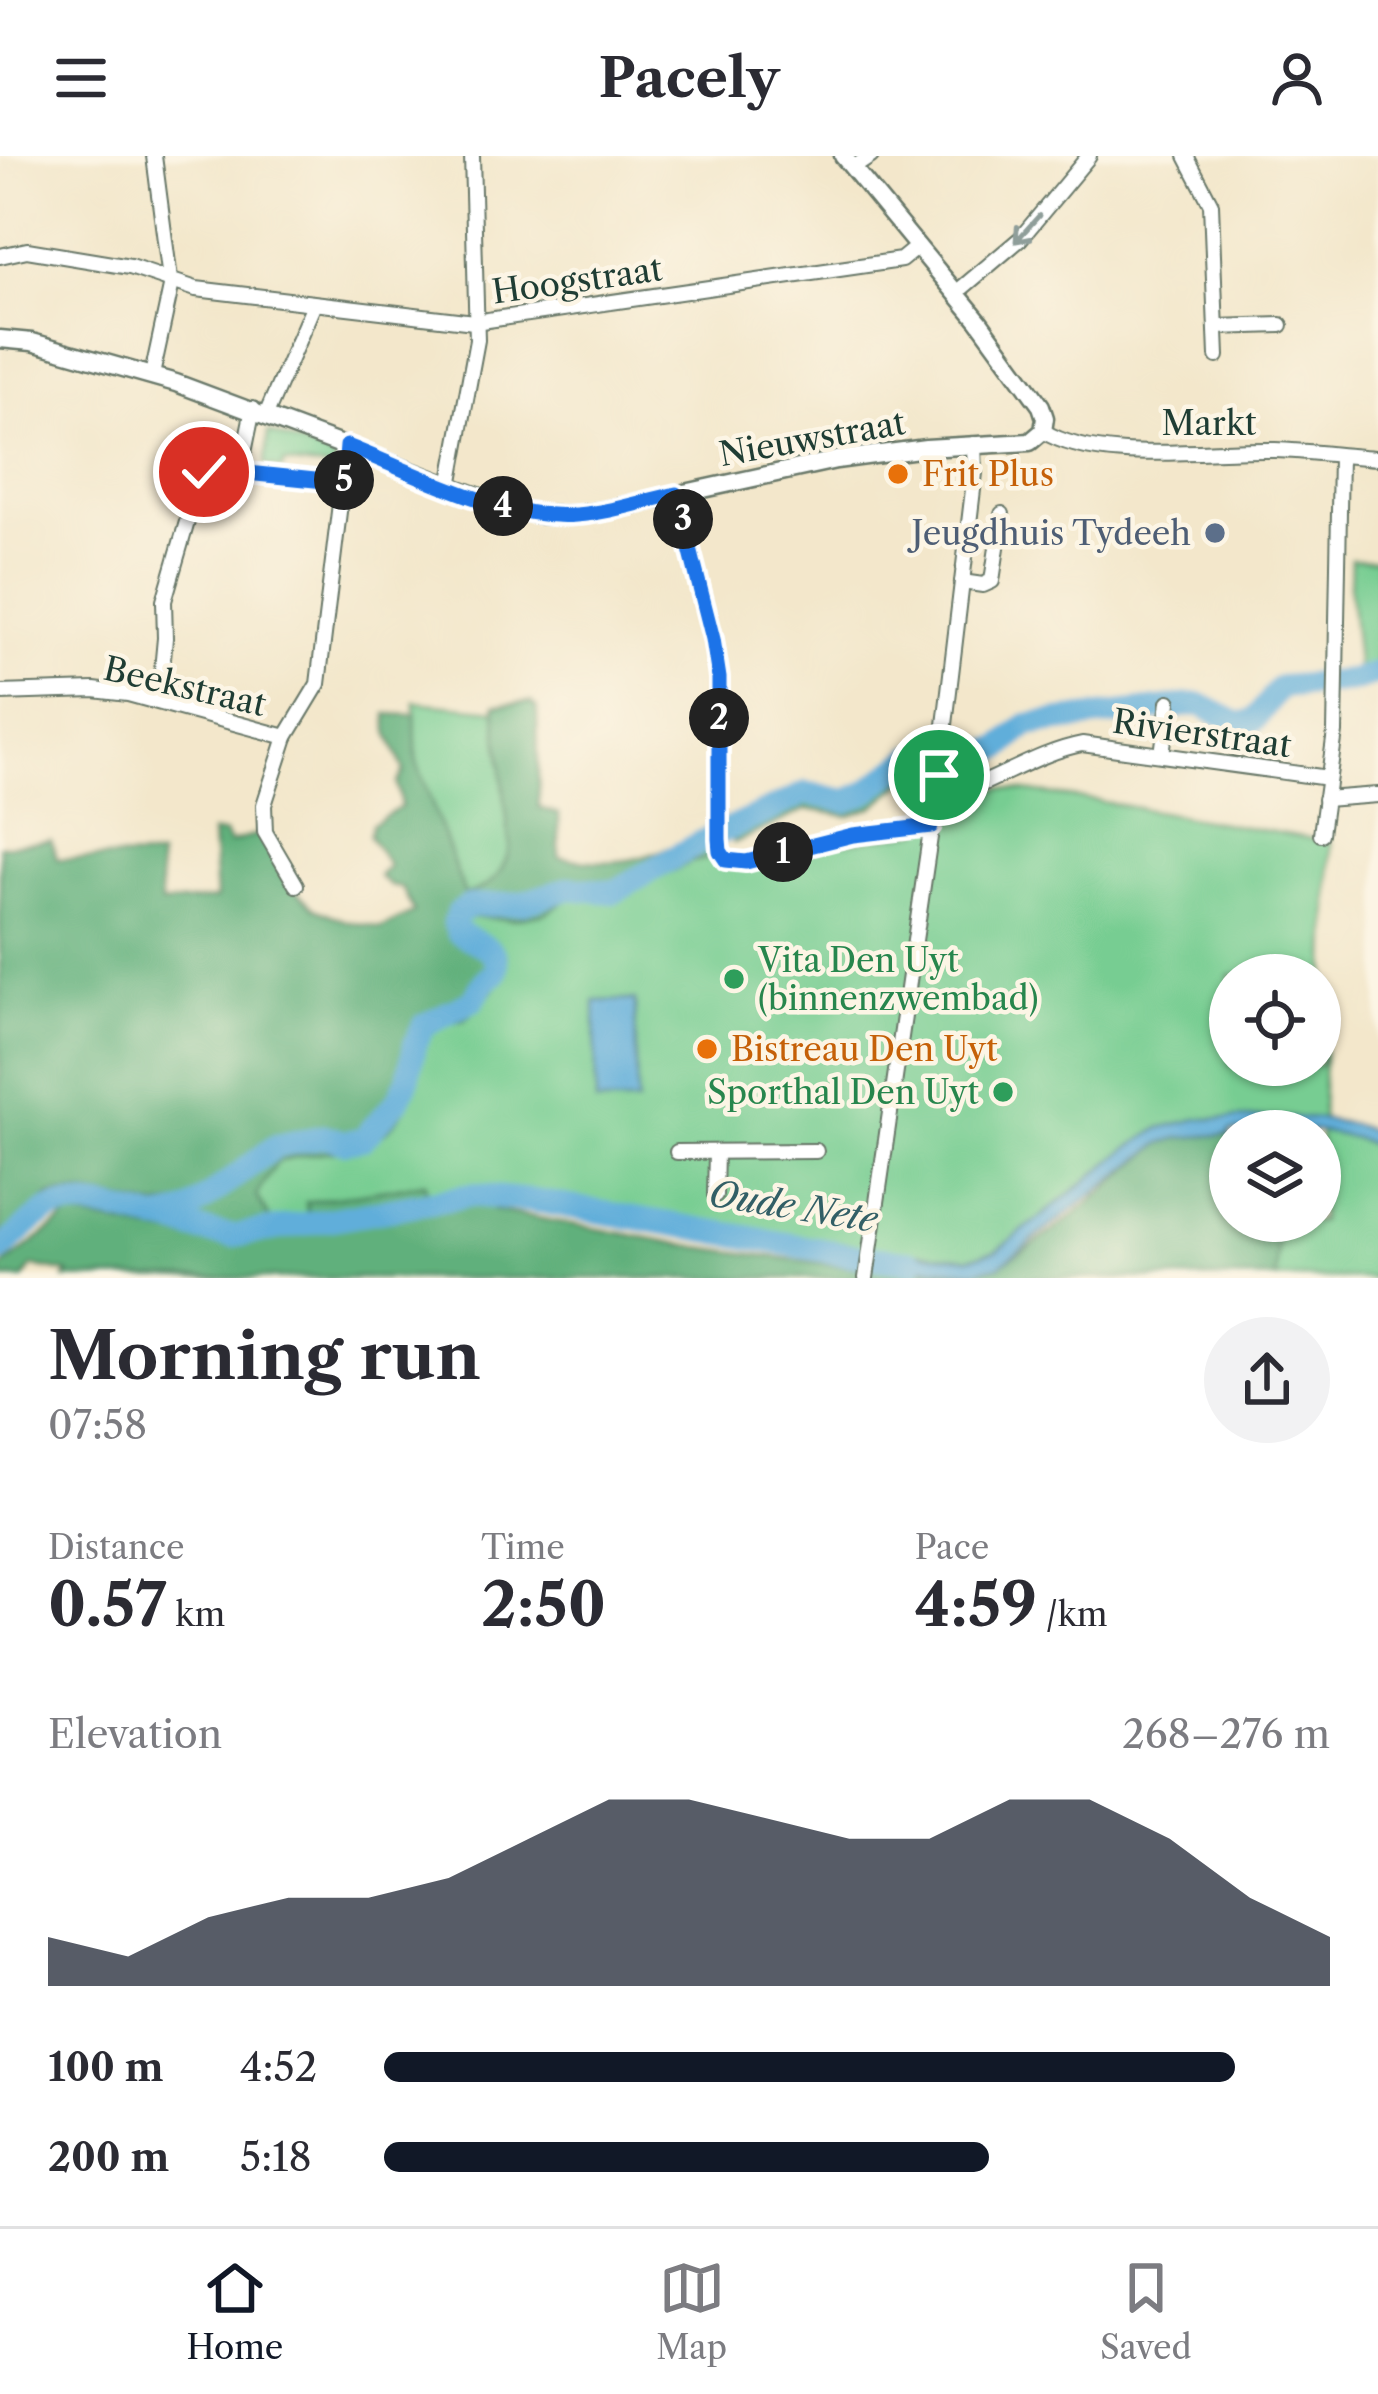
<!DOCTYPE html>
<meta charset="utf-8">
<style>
:root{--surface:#fff;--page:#f2f2f3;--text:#2b2b33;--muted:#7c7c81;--line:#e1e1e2;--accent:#111827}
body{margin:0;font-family:"Libre Caslon Text",serif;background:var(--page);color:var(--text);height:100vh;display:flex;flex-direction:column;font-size:45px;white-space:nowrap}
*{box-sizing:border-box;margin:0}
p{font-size:39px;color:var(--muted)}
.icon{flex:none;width:66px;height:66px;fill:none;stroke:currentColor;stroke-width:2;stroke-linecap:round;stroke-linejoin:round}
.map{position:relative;height:1122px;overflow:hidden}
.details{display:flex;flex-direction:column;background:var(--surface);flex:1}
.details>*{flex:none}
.tools{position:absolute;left:1209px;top:798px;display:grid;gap:24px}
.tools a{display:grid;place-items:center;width:132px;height:132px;border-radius:50%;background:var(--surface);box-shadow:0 3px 9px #0004;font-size:60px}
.pin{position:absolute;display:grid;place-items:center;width:102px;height:102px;color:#fff;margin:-51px;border:6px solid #fff;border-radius:50%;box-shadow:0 3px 12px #0007}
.km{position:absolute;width:60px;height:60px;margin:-30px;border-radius:50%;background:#222;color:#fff;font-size:33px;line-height:60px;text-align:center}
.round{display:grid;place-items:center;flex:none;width:126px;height:126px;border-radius:63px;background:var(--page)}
.summary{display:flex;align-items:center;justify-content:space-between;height:204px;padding:0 48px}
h1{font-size:66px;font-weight:700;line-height:90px}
.figures{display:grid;grid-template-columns:repeat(3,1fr);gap:18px;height:204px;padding:12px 48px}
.figures div{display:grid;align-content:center}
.figures b{font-size:60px;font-weight:700}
.figures small{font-size:33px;font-weight:400}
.figures p{font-size:33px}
.chart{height:336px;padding:24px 48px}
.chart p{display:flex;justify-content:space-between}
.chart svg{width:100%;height:216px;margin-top:12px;fill:var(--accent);opacity:.7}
ul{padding:0 48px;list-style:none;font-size:39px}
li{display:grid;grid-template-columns:192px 144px 1fr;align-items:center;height:90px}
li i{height:30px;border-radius:15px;background:var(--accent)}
header{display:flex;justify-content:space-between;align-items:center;height:156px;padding:0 48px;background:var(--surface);font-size:54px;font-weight:700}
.tabs{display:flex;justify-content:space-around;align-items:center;height:168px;border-top:3px solid var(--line);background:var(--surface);font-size:33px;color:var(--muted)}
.tabs a{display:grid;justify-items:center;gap:6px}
.tabs .active{color:var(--accent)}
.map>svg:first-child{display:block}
</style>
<header><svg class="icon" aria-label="menu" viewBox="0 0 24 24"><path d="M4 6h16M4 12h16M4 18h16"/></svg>Pacely<svg class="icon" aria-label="person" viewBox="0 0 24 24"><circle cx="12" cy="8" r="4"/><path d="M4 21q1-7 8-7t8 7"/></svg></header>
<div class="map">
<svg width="1378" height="1122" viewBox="0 0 1378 1122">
<rect width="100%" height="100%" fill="#fcf5e5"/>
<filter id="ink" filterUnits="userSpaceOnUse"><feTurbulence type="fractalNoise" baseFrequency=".00833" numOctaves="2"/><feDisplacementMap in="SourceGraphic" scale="24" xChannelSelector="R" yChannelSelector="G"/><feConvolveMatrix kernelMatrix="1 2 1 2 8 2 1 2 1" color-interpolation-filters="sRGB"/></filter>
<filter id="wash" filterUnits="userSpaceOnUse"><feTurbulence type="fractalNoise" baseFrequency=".004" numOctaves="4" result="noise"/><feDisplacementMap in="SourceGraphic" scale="48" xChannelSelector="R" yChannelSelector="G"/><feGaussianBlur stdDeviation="2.7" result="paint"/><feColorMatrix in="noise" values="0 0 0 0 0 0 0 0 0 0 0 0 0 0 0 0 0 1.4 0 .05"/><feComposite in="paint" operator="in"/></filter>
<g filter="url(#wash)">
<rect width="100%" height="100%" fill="#f3e7cb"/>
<g fill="#77cd92" stroke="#4b8563" stroke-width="3" fill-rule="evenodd">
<path d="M268,276L336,302L333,313L284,307L282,314L265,309Z"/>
<path d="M1351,403L1378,404V512L1358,518L1350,434Z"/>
<path d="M415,546L496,554L510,691C503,720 492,730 464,739L416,604Z"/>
<path d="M1000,632L1092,644L1331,686L1322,963L1160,972L998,1094L969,1102L881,1093L492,1031L427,1038L425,1027L306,1047L308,1060L271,1066L256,1039L278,1005L313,995H337L413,935L427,880L447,866L464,864C480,848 526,809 497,789C487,782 474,779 463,773L461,765L472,761L512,763L544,757L573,740L614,744L691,706L713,701L725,712L751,710L831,689L921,675L941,655ZM1230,819H1320V909H1230Z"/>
<path d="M1320,976L1341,977L1378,991V1122H1276L1278,1065H1320Z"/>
</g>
<g fill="#61b07c" stroke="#407658" stroke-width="3">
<path d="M531,546L537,551L539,652L559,658V701C581,705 604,708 628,704C662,699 675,683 713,686V701L691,706L614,744L573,740L545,757L512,763L472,761L462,765L463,773C474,780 487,782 497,789C526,809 480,848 464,864L447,866L427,880C420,898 420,919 413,936C382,1007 338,987 278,1005L256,1039L273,1069L206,1074L188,1046L157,1051L79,1037L52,1039L0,1080V690L51,684L57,703L159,701L161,748L216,743L212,677L225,678L230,687L260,677L293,732L314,752L346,765L381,772L414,756L402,732L390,730L379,720L389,710L369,680L372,668L401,651L397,628L404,615L388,576L387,558L415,559L416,604L465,739C492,730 503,720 510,691L495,549Z"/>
<path d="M933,600L932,615L917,616L873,651L849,660L807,653L734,687L730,672C748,663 789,637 807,637C828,637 840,650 862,639C889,625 899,599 933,600Z"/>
<path d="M1230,978V1065H1278L1276,1122H65L69,1117L33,1110L24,1122H0V1112L70,1059L201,1085L238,1088L458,1047L493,1045V1054L698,1091L859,1112C899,1105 939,1120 979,1114C1025,1108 1122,1019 1161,987L1179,982Z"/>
<path d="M425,1027L427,1038L308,1060L306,1046Z"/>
</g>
<g fill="#60aeda" stroke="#407687" stroke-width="3">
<path d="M635,844L637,947H596L595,845Z"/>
<path d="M1198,963C1249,964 1337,953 1378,979V991C1331,969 1282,975 1230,975V978L1179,982L1161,987L999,1110L976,1115L881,1108V1093L969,1102L998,1094L1127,993L1160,972Z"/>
</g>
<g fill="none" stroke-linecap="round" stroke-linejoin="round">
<g stroke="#60aeda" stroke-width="24">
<path d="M158,1065L190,1055L276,990L325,980L344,986L363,983L398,944L408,923L415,888L424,869L473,844L485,825L496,817C501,789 478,790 458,776L454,766L458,757L469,750L522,747L570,732L614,736L701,686L806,637L847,645L865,637L913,601L960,602L984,597L1001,592L1027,569L1199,548L1241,569L1255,564L1280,531L1351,525L1378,517"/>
<path d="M0,1095C16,1081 32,1063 51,1054C88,1037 189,1078 235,1080L472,1039L541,1046L851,1099L912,1106"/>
</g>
</g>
</g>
<g filter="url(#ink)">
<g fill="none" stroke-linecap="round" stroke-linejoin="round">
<g stroke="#697869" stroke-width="18">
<g id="minor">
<path d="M1186,0L1211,48L1217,200"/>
<path d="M853,12L871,0"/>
<path d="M0,100L27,94L130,111L196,133L474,166L901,104L918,90"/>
<path d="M956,137L1020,83L1089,0"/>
<path d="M1216,171L1281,169"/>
<path d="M152,219L171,131L154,0"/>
<path d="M253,253L240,316L343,327"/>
<path d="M266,259L314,148"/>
<path d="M1043,275C1098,310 1210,292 1275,294C1309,295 1344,300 1378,302"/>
<path d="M450,330L477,184L472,0"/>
<path d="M676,338L713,483L719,522L720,695L726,704L746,706L853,679L931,670"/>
<path d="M962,426L983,429L992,425L1002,358"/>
<path d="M0,537L94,534L128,538L286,581"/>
<path d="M159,546L165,482L164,445L200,321L208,315L240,316"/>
<path d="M1162,598L1169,546"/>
<path d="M1325,643L1378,639"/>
<path d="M935,644C988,632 1031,598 1082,588L1328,622"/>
<path d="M1321,678L1335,576L1340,300"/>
<path d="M296,729L265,676L264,649L286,581L318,528L347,290"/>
<path d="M677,996L816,995"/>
<path d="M715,1039L716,996"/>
<path d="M866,1122L939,619L975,317L974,288"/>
</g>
</g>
<g stroke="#697869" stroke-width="21">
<path id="major" d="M0,183L32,186L176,227L507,351L541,359H576L607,354L836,304L926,292L1030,286L1043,275L1045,262L1041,250L979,165L843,0"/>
</g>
<use href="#minor" stroke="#fff" stroke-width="14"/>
<use href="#major" stroke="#fff" stroke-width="16"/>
</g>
<defs><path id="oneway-shaft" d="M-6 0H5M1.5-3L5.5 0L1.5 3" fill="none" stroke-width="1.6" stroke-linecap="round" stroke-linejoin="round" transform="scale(3)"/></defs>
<use stroke="#8f9e9a" href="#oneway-shaft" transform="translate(1027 73) rotate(132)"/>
</g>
<g fill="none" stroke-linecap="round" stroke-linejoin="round" filter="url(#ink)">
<g stroke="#fff" stroke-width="24">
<path id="route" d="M204,316L218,314L344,327L347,290C414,316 504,365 576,359C609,357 643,345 676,338L713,483L719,522V683L720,695L726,704L746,706L853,679L931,670L939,619"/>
</g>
<use href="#route" stroke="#1a73e8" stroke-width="15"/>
</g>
<g fill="#e8710a" stroke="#fcf5e5" stroke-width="4.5">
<circle cx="898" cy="318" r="12"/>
<circle cx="707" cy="893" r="12"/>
</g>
<circle fill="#5c6f8a" stroke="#fcf5e5" stroke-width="4.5" cx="1215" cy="377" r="12"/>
<g fill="#2e9e5b" stroke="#fcf5e5" stroke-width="4.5">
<circle cx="734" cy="823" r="12"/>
<circle cx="1003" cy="936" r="12"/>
</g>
<g text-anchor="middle" stroke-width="9" stroke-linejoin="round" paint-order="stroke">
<g font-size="33" fill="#1f3d34" stroke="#fcf5e5">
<text transform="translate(577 124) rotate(-8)" y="12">Hoogstraat</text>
<text x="1209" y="279">Markt</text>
<text transform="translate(812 282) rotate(-10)" y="12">Nieuwstraat</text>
<text transform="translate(185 530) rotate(13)" y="12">Beekstraat</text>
<text transform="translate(1202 577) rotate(8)" y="12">Rivierstraat</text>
</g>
<g font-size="33" fill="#c56008" stroke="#fcf5e5" text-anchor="start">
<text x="922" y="330">Frit Plus</text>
<text x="731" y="905">Bistreau Den Uyt</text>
</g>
<g font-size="33" fill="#4e5e75" stroke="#fcf5e5" text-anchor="end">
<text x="1191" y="389">Jeugdhuis Tydeeh</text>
</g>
<g font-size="33" fill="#27864d" stroke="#fcf5e5" text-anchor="start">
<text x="758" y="816">Vita Den Uyt<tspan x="758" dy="38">(binnenzwembad)</tspan></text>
<text x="979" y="948" text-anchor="end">Sporthal Den Uyt</text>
</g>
<g font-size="36" font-style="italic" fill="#325f66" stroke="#fcf5e5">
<text transform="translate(793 1050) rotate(9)" y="13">Oude Nete</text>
</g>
</g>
</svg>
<div class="tools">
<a><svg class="icon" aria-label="locate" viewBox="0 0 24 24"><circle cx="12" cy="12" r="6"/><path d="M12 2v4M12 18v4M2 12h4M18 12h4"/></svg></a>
<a><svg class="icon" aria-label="layers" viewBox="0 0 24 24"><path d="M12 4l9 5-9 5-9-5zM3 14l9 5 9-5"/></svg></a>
</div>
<div class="pin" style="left:939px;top:619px;background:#1e9e55"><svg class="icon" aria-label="arrive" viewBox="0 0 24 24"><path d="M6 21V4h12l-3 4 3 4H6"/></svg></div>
<div class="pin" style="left:204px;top:316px;background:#d93025"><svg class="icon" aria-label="check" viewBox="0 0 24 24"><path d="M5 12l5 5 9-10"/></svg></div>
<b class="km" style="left:783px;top:696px">1</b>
<b class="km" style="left:719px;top:562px">2</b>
<b class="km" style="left:683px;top:363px">3</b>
<b class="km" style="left:503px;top:350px">4</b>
<b class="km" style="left:344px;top:324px">5</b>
</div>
<section class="details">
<div class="summary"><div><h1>Morning run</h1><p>07:58</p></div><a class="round"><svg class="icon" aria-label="share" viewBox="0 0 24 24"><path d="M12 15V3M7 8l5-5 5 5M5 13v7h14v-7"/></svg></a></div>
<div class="figures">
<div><p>Distance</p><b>0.57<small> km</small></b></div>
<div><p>Time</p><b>2:50</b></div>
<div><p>Pace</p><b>4:59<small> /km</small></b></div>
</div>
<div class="chart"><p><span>Elevation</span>268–276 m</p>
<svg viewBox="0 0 160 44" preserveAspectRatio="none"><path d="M0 44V34L10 38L20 30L30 26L40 26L50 22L60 14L70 6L80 6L90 10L100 14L110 14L120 6L130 6L140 14L150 26L160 34V44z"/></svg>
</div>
<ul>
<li><b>100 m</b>4:52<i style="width:90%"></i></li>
<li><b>200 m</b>5:18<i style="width:64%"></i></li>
</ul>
</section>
<nav class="tabs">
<a class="active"><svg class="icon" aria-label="home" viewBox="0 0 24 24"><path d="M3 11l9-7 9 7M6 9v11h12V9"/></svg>Home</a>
<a><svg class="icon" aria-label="map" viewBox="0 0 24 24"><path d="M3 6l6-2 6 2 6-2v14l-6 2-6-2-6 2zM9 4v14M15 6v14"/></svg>Map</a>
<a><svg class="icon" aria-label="saved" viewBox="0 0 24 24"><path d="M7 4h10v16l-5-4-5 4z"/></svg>Saved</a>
</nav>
